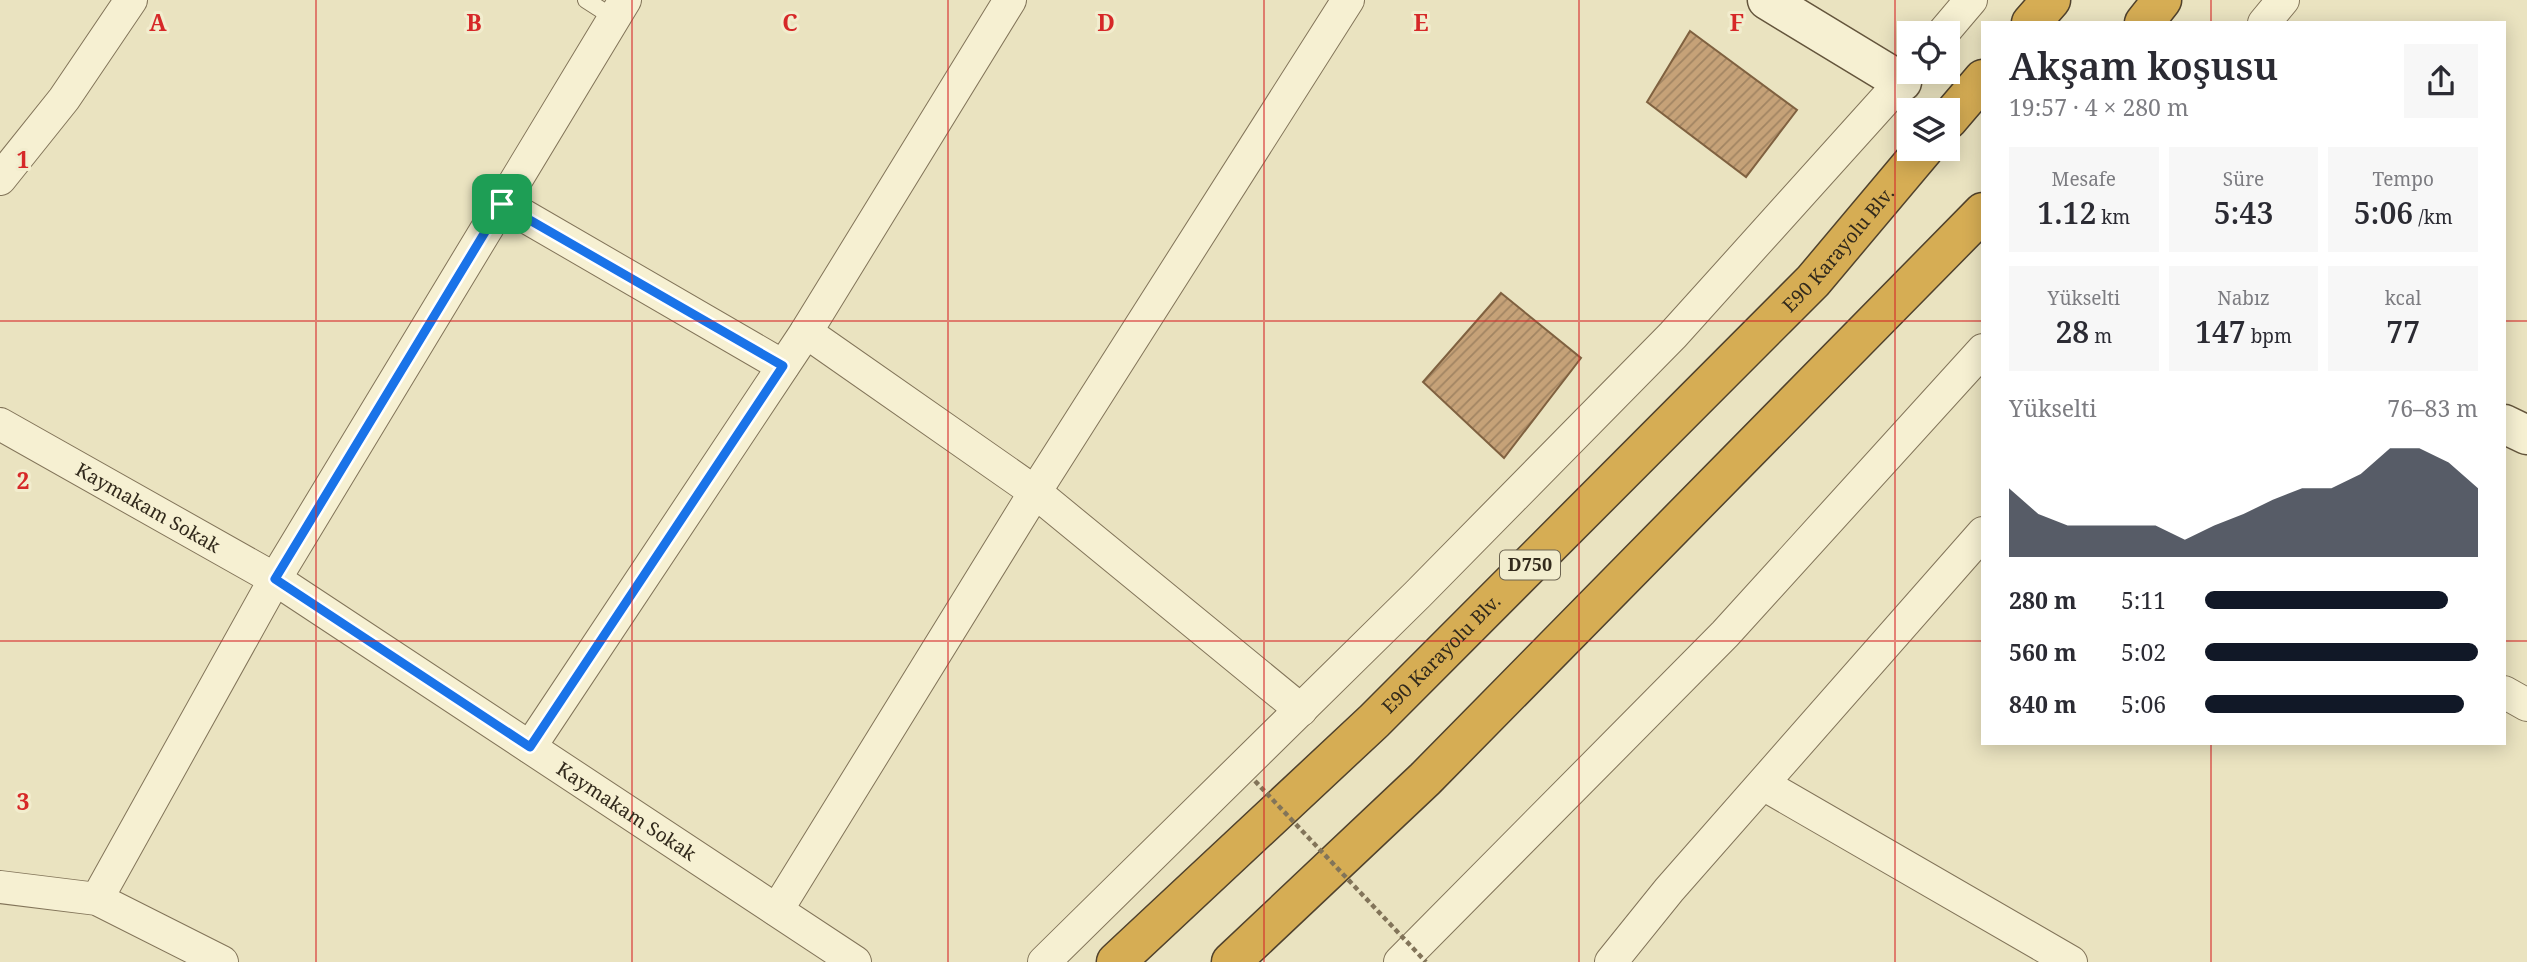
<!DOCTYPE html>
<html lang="tr">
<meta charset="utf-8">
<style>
:root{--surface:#fff;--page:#f7f7f7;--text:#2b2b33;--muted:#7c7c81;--accent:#111827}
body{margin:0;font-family:"Noto Serif",serif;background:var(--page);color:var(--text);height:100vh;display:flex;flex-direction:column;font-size:26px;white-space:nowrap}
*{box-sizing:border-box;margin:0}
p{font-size:23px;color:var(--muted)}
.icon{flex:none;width:38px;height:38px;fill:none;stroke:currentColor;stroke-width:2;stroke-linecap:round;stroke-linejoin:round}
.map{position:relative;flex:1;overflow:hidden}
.details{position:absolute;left:1981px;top:21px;width:525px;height:724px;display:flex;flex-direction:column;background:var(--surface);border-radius:0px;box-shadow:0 4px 18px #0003}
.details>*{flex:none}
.tools{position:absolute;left:1897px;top:21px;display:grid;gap:14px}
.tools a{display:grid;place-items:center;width:63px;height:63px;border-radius:0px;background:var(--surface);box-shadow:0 4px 18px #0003;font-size:35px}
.pin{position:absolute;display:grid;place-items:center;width:60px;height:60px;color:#fff;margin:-30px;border-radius:14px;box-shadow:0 4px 10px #0006}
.round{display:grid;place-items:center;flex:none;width:74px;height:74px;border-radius:0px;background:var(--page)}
.summary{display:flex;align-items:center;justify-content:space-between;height:119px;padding:0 28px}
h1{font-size:38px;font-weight:600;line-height:52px}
.stats{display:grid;grid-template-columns:repeat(3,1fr);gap:10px;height:119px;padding:7px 28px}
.stats div{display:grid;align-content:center;border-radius:0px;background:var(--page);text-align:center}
.stats b{font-size:30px;font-weight:600}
.stats small{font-size:19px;font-weight:400}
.stats p{font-size:19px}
.chart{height:196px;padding:14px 28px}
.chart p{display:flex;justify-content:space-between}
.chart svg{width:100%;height:126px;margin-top:7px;fill:var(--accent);opacity:.7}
ul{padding:0 28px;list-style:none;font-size:23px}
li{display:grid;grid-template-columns:112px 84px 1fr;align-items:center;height:52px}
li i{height:18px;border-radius:9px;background:var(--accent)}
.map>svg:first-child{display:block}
</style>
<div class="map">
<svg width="2527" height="962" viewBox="0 0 2527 962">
<defs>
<pattern id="building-hatch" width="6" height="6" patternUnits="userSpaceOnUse" patternTransform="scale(1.75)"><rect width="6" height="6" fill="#c6a278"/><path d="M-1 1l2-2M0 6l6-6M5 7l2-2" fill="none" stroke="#a18462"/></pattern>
</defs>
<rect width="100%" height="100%" fill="#eae3c0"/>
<g fill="url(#building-hatch)" stroke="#7f6140" stroke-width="2">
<path d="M1690,31L1797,110L1746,177L1647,102Z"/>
<path d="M1501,293L1581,358L1504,458L1423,382Z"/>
</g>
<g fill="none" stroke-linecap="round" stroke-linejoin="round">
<g stroke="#827459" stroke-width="18">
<path id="lane" d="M586,0L614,18"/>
</g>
<g stroke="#827459" stroke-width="34">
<g id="street">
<path d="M2264,23L2283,0"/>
<path d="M1943,33L1971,0"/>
<path d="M0,179L64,99L131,0"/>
<path d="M502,203L783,366"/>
<path d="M806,332L1035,492L1301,710"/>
<path id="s1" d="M0,424L275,579L855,962"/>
<path d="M2504,692L2527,705"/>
<path d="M530,747L806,332L1010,0"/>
<path d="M1763,784L2071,962"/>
<path d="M0,887L97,899L222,962"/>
<path d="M97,899L275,579L625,0"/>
<path d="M777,910L1035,492L1348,0"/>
<path d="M1044,962L1418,594L1673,335L1910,72"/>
<path d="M1400,962L1725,634L1983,350"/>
<path d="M1611,962L1669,890L1983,533"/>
</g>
</g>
<g stroke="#64553c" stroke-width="41">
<g id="secondary">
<path d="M1767,0L1902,82"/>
<path d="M2504,424L2527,435"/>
</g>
</g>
<g stroke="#50422d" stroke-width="41">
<g id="highway">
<path d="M2031,23L2051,0"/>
<path d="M2144,23L2162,0"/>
<path d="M1948,120L1983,79"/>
<path id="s2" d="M1116,962L1374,721L1813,281L1924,149"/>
<path d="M1231,962L1425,779L1983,212"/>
</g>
</g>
<use href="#lane" stroke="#f6f0d2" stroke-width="16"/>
<use href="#street" stroke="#f6f0d2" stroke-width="32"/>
<use href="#secondary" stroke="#f6f0d2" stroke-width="38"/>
<use href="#highway" stroke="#d6ad54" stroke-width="38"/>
<path stroke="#827459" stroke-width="4.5" stroke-dasharray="5 3.5" stroke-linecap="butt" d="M1255,781L1426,962"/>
</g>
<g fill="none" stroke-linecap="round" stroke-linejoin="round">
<g stroke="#fff" stroke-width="14">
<path id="route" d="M502,204L783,366L530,747L275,579Z"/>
</g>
<use href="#route" stroke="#1a73e8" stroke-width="9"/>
</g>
<path fill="none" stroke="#d62828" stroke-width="2" stroke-opacity="0.55" d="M316,0V962M632,0V962M948,0V962M1264,0V962M1579,0V962M1895,0V962M2211,0V23M0,321H1983M2504,321H2527M0,641H1983M2504,641H2527M2211,744V962"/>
<g text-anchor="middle" stroke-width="6" stroke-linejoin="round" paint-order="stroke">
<rect fill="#f2edce" stroke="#6c6451" stroke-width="2" x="1500" y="550.5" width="60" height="29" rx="5"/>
<g font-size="18" font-weight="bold" fill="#322a1c">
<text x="1530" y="571">D750</text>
</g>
<g font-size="19" fill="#322a1c" stroke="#f2edce">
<text dy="7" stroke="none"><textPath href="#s2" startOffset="1015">E90 Karayolu Blv.</textPath></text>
<text dy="7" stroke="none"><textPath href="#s1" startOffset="170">Kaymakam Sokak</textPath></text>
<text dy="7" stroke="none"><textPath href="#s2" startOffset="448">E90 Karayolu Blv.</textPath></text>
<text dy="7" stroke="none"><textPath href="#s1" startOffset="737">Kaymakam Sokak</textPath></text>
</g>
</g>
<g font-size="23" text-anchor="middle" font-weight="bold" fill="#d62828" stroke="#f2edce" stroke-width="6" stroke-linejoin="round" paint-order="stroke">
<text x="158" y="31">A</text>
<text x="474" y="31">B</text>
<text x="790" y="31">C</text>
<text x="1106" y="31">D</text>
<text x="1421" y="31">E</text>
<text x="1737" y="31">F</text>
<text x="23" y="168">1</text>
<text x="23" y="489">2</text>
<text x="23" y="810">3</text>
</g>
</svg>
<div class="tools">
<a><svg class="icon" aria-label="locate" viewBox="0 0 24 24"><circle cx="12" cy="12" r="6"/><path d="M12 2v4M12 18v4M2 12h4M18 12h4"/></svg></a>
<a><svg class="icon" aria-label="layers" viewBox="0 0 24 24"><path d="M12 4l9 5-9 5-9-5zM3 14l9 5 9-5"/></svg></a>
</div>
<div class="pin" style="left:502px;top:204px;background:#1e9e55"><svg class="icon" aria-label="arrive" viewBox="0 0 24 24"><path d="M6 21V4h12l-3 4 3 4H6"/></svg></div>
<section class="details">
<div class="summary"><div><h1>Akşam koşusu</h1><p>19:57 · 4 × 280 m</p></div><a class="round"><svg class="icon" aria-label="share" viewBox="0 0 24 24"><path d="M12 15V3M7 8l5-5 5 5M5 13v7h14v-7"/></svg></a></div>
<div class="stats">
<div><p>Mesafe</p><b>1.12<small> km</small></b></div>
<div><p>Süre</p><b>5:43</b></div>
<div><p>Tempo</p><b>5:06<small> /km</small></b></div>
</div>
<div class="stats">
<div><p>Yükselti</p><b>28<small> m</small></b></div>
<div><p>Nabız</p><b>147<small> bpm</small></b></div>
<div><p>kcal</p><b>77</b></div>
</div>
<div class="chart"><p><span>Yükselti</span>76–83 m</p>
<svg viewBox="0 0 160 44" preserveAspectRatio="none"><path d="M0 44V20L10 29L20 33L30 33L40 33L50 33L60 38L70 33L80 29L90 24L100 20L110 20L120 15L130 6L140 6L150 11L160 20V44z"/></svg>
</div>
<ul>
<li><b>280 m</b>5:11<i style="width:89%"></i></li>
<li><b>560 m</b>5:02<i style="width:100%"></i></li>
<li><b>840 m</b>5:06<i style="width:95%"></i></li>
</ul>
</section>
</div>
